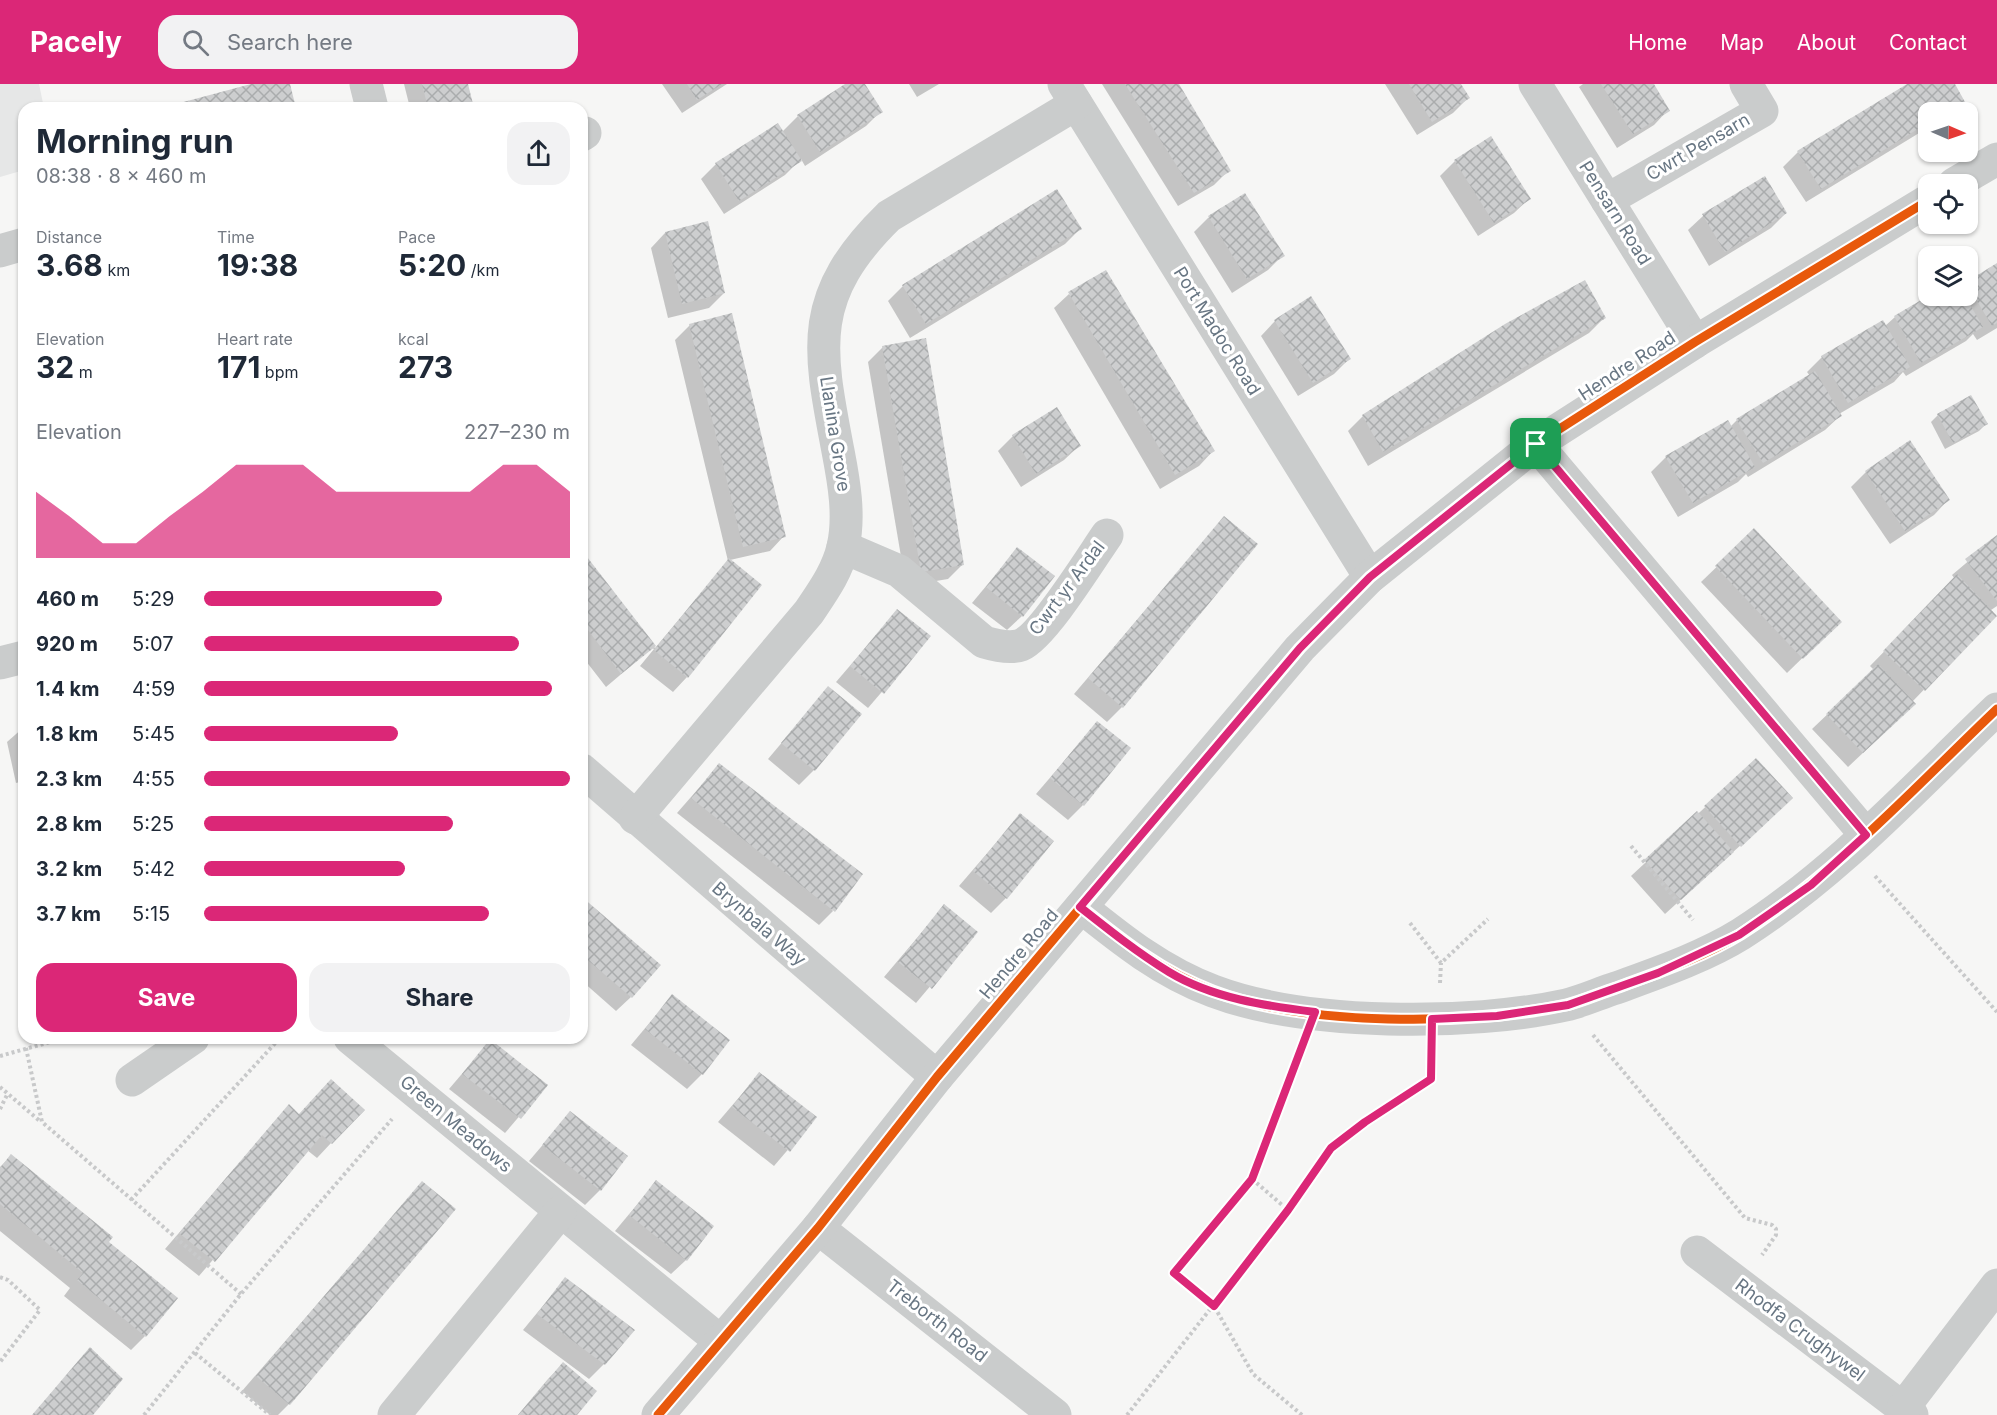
<!DOCTYPE html>
<meta charset="utf-8">
<style>
:root{--surface:#fff;--page:#f2f2f3;--text:#1f2937;--muted:#747a83;--accent:#db2777}
body{margin:0;font-family:Inter,sans-serif;background:var(--page);color:var(--text);height:100vh;display:flex;flex-direction:column;font-size:22px;white-space:nowrap}
*{box-sizing:border-box;margin:0}
p{font-size:20px;color:var(--muted)}
.icon{flex:none;width:33px;height:33px;fill:none;stroke:currentColor;stroke-width:2;stroke-linecap:round;stroke-linejoin:round}
.map{position:relative;flex:1;overflow:hidden}
.side{position:absolute;left:18px;top:18px;width:570px;height:942px;display:flex;flex-direction:column;background:var(--surface);border-radius:18px;box-shadow:0 2px 4px #0004}
.side>*{flex:none}
.needle{width:39px;rotate:92deg}
.controls{position:absolute;left:1918px;top:18px;display:grid;gap:12px}
.controls a{display:grid;place-items:center;width:60px;height:60px;border-radius:12px;background:var(--surface);box-shadow:0 2px 4px #0004;font-size:30px}
.pin{position:absolute;display:grid;place-items:center;width:51px;height:51px;color:#fff;margin:-26px;border-radius:12px;box-shadow:0 3px 9px #0006}
.round{display:grid;place-items:center;flex:none;width:63px;height:63px;border-radius:18px;background:var(--page)}
.headline{display:flex;align-items:center;justify-content:space-between;height:102px;padding:0 18px}
h1{font-size:33px;font-weight:700;line-height:45px}
.figures{display:grid;grid-template-columns:repeat(3,1fr);gap:9px;height:102px;padding:6px 18px}
.figures div{display:grid;align-content:center}
.figures b{font-size:30px;font-weight:700}
.figures small{font-size:16px;font-weight:400}
.figures p{font-size:16px}
.chart{height:168px;padding:12px 18px}
.chart p{display:flex;justify-content:space-between}
.chart svg{width:100%;height:108px;margin-top:6px;fill:var(--accent);opacity:.7}
.cta{display:flex;gap:12px;margin-top:auto;padding:12px 18px}
.cta a{flex:1;height:69px;border-radius:18px;background:var(--accent);color:#fff;font-size:24px;font-weight:700;line-height:69px;text-align:center}
.cta a+a{background:var(--page);color:var(--text)}
ul{padding:0 18px;list-style:none;font-size:20px}
li{display:grid;grid-template-columns:96px 72px 1fr;align-items:center;height:45px}
li i{height:15px;border-radius:8px;background:var(--accent)}
header{display:flex;align-items:center;gap:36px;box-sizing:border-box;height:84px;padding:0 30px;background:var(--accent);color:#fff}
header strong{font-size:28px}
nav{display:flex;gap:33px;margin-inline-start:auto;font-size:21px}
.search{width:420px;height:54px;background:var(--page);display:flex;align-items:center;gap:15px;box-sizing:border-box;padding:0 21px;border-radius:18px;color:var(--muted);font-size:22px}
.map>svg:first-child{display:block}
</style>
<header>
<strong>Pacely</strong>
<div class="search"><svg class="icon" aria-label="search" viewBox="0 0 24 24"><circle cx="10" cy="10" r="6"/><path d="M15 15l6 6"/></svg>Search here</div>
<nav><a>Home</a><a>Map</a><a>About</a><a>Contact</a></nav>
</header>
<div class="map">
<svg width="1997" height="1331" viewBox="0 0 1997 1331">
<defs>
<pattern id="building-cross-hatch" width="8" height="8" patternUnits="userSpaceOnUse" patternTransform="scale(1.5)"><rect width="8" height="8" fill="#cdcecf"/><path d="M0 0l8 8M0 8l8-8" fill="none" stroke="#aaacad"/></pattern>
</defs>
<rect width="100%" height="100%" fill="#f6f6f5"/>
<path fill="#e6e7e7" d="M0,0H39L44,24H24V86L0,93Z"/>
<g fill="#0003">
<path d="M404,0H467L472,24H410Z"/>
<path d="M662,0H727L682,29Z"/>
<path d="M847,0H864L881,27L866,42L805,82L801,75L785,91L724,130L701,95L716,80L782,48L798,32Z"/>
<path d="M909,0H939L917,13Z"/>
<path d="M1102,0H1177L1229,86L1214,101L1178,122Z"/>
<path d="M1385,0H1459L1468,14L1453,29L1417,51Z"/>
<path d="M1583,0H1652L1668,26L1654,41L1617,64L1579,3Z"/>
<path d="M1910,0H1953L1963,18L1952,28H1929V43L1806,118L1783,83L1798,68Z"/>
<path d="M1455,77L1529,115L1514,129L1478,152L1440,92Z"/>
<path d="M1764,94L1786,129L1771,144L1709,182L1688,146L1703,132Z"/>
<path d="M1245,111L1283,171L1268,186L1232,209L1194,148L1208,134Z"/>
<path d="M1080,145L1065,160L910,254L888,217L903,202Z"/>
<path d="M665,149L724,209L709,224L668,234L651,164Z"/>
<path d="M1997,181V244L1977,256L1973,250L1966,257L1906,292L1903,288L1894,298L1839,330L1840,332L1825,346L1748,393L1746,390L1738,398L1678,433L1651,388L1666,373L1730,343L1737,336L1810,292L1807,288L1822,273L1885,242L1895,233L1932,212H1968V198Z"/>
<path d="M1069,210L1213,367L1199,382L1160,405L1054,224Z"/>
<path d="M1604,234L1589,249L1368,382L1348,347L1363,332Z"/>
<path d="M1275,237L1349,275L1334,290L1298,312L1261,252Z"/>
<path d="M24,241V271L18,247Z"/>
<path d="M690,241L784,452L770,467L730,476L687,593L673,608L640,582L654,565L652,564L606,603L582,572V472L584,471L655,564L728,477L675,256Z"/>
<path d="M883,263L963,480L948,495L906,502L868,278Z"/>
<path d="M1938,331L1986,340L1979,347L1945,365L1931,338Z"/>
<path d="M1013,352L1079,362L1064,376L1021,403L998,367Z"/>
<path d="M1866,388L1948,416L1934,431L1890,460L1851,403Z"/>
<path d="M1224,434L1122,623L1107,638L1074,610Z"/>
<path d="M1754,447L1825,552L1787,589L1701,498Z"/>
<path d="M1997,453V522L1991,526L1996,531L1912,618L1899,635L1848,683L1812,645L1874,586L1870,582L1955,495L1952,491Z"/>
<path d="M1017,465L1022,532L1007,546L972,519Z"/>
<path d="M897,527L929,553L868,624L836,598Z"/>
<path d="M828,604L814,686L799,701L768,675Z"/>
<path d="M1097,639L1083,721L1068,736L1036,710Z"/>
<path d="M24,643V697L16,699L7,658Z"/>
<path d="M1756,676L1776,729L1665,830L1631,792Z"/>
<path d="M719,681L833,827L819,841L677,729Z"/>
<path d="M1020,731L1006,814L991,829L959,802Z"/>
<path d="M582,814L631,913L616,927L582,897Z"/>
<path d="M944,822L976,848L916,919L884,893Z"/>
<path d="M672,912L702,990L687,1005L631,961Z"/>
<path d="M427,954H441L435,960Z"/>
<path d="M490,957L546,1001L505,1049L449,1005Z"/>
<path d="M759,990L815,1034L774,1082L718,1038Z"/>
<path d="M289,1022L298,1032L362,1026L317,1074L307,1066L199,1192L165,1165Z"/>
<path d="M570,1029L600,1106L585,1121L529,1077Z"/>
<path d="M11,1072L106,1158L145,1252L131,1266L64,1212L70,1204L0,1147V1083Z"/>
<path d="M656,1098L686,1176L671,1190L615,1147Z"/>
<path d="M422,1099L454,1126L289,1320L278,1331H270L242,1307Z"/>
<path d="M565,1195L604,1280L589,1295L523,1246Z"/>
<path d="M563,1280L576,1331H518L548,1295Z"/>
</g>
<g fill="url(#building-cross-hatch)">
<path d="M251,0H290L296,24H161Z"/>
<path d="M422,0H468L474,24H428Z"/>
<path d="M687,0H722L697,16Z"/>
<path d="M845,0H865L883,28L820,68L797,31Z"/>
<path d="M1125,0H1179L1231,87L1194,109Z"/>
<path d="M1409,0H1461L1470,14L1432,38Z"/>
<path d="M1601,0H1654L1670,27L1633,50Z"/>
<path d="M1907,0H1955L1965,18L1946,28H1929V38L1821,105L1797,67Z"/>
<path d="M778,39L802,77L739,117L715,79Z"/>
<path d="M1491,52L1531,115L1494,139L1454,76Z"/>
<path d="M1765,92L1787,129L1725,168L1702,130Z"/>
<path d="M1057,105L1082,145L926,240L902,201Z"/>
<path d="M1245,109L1285,172L1247,195L1208,132Z"/>
<path d="M708,137L725,209L682,220L665,148Z"/>
<path d="M1997,179V239L1992,242L1968,202V197Z"/>
<path d="M1106,186L1215,367L1175,391L1068,208Z"/>
<path d="M1585,196L1606,234L1383,368L1362,331L1505,240Z"/>
<path d="M1311,212L1351,275L1313,299L1274,236Z"/>
<path d="M1928,212H1965L1983,243L1921,279L1894,232Z"/>
<path d="M732,229L786,453L743,463L689,240Z"/>
<path d="M1883,236L1910,283L1848,319L1821,272Z"/>
<path d="M926,254L964,481L921,488L882,262Z"/>
<path d="M1815,287L1842,332L1763,379L1736,335Z"/>
<path d="M1971,311L1988,340L1953,359L1937,330Z"/>
<path d="M1057,323L1081,362L1036,390L1012,351Z"/>
<path d="M1728,336L1755,383L1693,419L1665,372Z"/>
<path d="M1910,356L1950,416L1905,447L1865,387Z"/>
<path d="M1224,432L1258,460L1123,624L1088,594Z"/>
<path d="M1754,444L1842,538L1803,575L1715,482Z"/>
<path d="M1997,451V517L1965,475Z"/>
<path d="M1017,463L1055,492L1023,533L986,503Z"/>
<path d="M584,469L656,562L621,590L582,538Z"/>
<path d="M729,474L762,501L688,594L654,566Z"/>
<path d="M1957,490L1997,532L1925,607L1883,567Z"/>
<path d="M897,525L931,552L884,610L850,582Z"/>
<path d="M1878,580L1916,620L1863,669L1826,630Z"/>
<path d="M828,602L862,630L815,687L781,659Z"/>
<path d="M1097,637L1131,664L1084,722L1050,694Z"/>
<path d="M1756,674L1793,714L1741,763L1704,722Z"/>
<path d="M719,679L863,790L835,828L691,714Z"/>
<path d="M1697,727L1734,768L1681,816L1644,776Z"/>
<path d="M1020,729L1054,757L1007,815L973,787Z"/>
<path d="M582,813L661,881L632,914L582,871Z"/>
<path d="M944,820L978,848L932,905L898,878Z"/>
<path d="M672,910L730,956L703,991L645,945Z"/>
<path d="M490,955L548,1001L521,1035L462,990Z"/>
<path d="M759,988L817,1033L790,1068L732,1023Z"/>
<path d="M331,995L365,1026L332,1060L322,1051L215,1178L179,1149L289,1020L299,1030Z"/>
<path d="M570,1027L628,1072L601,1107L542,1061Z"/>
<path d="M11,1070L113,1153L109,1158L178,1214L146,1253L77,1196L83,1189L0,1120V1084Z"/>
<path d="M656,1096L714,1142L687,1177L629,1131Z"/>
<path d="M422,1097L456,1125L290,1321L256,1292Z"/>
<path d="M565,1193L635,1246L605,1281L537,1230Z"/>
<path d="M90,1263L123,1295L93,1331H32Z"/>
<path d="M563,1278L597,1307L577,1331H518Z"/>
</g>
<g fill="none" stroke-linecap="round" stroke-linejoin="round">
<g stroke="#c8c9ca" stroke-width="4" stroke-dasharray="3 3" stroke-linecap="butt">
<path d="M1631,762L1693,836"/>
<path d="M1875,792L1997,928"/>
<path d="M1410,839L1441,879L1488,835"/>
<path d="M1440,899L1441,879"/>
<path d="M1593,951L1745,1134L1772,1141L1776,1145V1151L1762,1171"/>
<path d="M26,964L42,1038L241,1210"/>
<path d="M0,972L65,954"/>
<path d="M0,1003L41,1038"/>
<path d="M0,1025L8,1009"/>
<path d="M1252,1095L1288,1126"/>
<path d="M131,1116L280,954"/>
<path d="M0,1193L8,1196L40,1226L0,1278"/>
<path d="M195,1269L270,1331"/>
<path d="M144,1331L241,1210L392,1035"/>
<path d="M1127,1331L1288,1126L1331,1064L1365,1038L1431,995V970"/>
<path d="M1302,1331L1253,1290L1214,1222L1174,1189L1252,1095L1302,963"/>
</g>
<g stroke="#cacccc" stroke-width="33">
<path d="M366,0L372,24"/>
<path d="M1064,0L1370,493"/>
<path d="M1535,0L1695,258"/>
<path d="M582,51L585,49"/>
<path d="M1954,100L1997,75"/>
<path d="M1607,116L1762,27L1746,0"/>
<path d="M0,167L24,160"/>
<path d="M1536,360L1866,751"/>
<path d="M843,463L899,487L984,558C994,561 1010,565 1021,561C1043,552 1091,474 1107,451"/>
<path d="M0,579L24,573"/>
<path d="M582,686L937,993"/>
<path d="M635,734L809,528C823,507 837,488 843,463C850,432 844,398 838,367C818,263 807,212 889,132L1076,20"/>
<path d="M1081,823C1122,856 1162,888 1213,907C1305,942 1470,942 1566,921C1583,917 1600,909 1616,904C1657,889 1704,873 1741,850C1837,789 1915,703 1997,625"/>
<path d="M350,954L720,1257"/>
<path d="M132,996L193,954"/>
<path d="M818,1144L1055,1331"/>
<path d="M1697,1168L1912,1331"/>
<path d="M1903,1324L1997,1201"/>
<path d="M394,1331L560,1128"/>
<path d="M658,1331L818,1144L937,993L1300,564L1370,493L1536,360L1695,258L1929,116"/>
</g>
<g stroke="#fff" stroke-width="13">
<g id="cycleway">
<path d="M1081,823C1122,856 1162,888 1213,907C1305,942 1470,942 1566,921C1583,917 1600,909 1616,904C1657,889 1704,873 1741,850C1837,789 1915,703 1997,625"/>
<path d="M658,1331L818,1144L937,993L1300,564L1370,493L1536,360L1695,258L1929,116"/>
</g>
</g>
<use href="#cycleway" stroke="#e8590c" stroke-width="9"/>
</g>
<g fill="none" stroke-linecap="round" stroke-linejoin="round">
<g stroke="#fff" stroke-width="12">
<path id="route" d="M1536,360L1866,751L1811,801L1739,851L1658,889L1568,921L1497,932L1432,935L1431,995L1365,1038L1331,1064L1288,1126L1214,1222L1174,1189L1252,1095L1315,928C1266,922 1212,914 1169,888C1138,869 1109,846 1080,823L1300,564L1370,493Z"/>
</g>
<use href="#route" stroke="#db2777" stroke-width="8"/>
</g>
<g text-anchor="middle" stroke-width="6" stroke-linejoin="round" paint-order="stroke">
<g font-size="18" fill="#687683" stroke="#fff">
<text transform="translate(1698 63) rotate(-30)" y="6">Cwrt Pensarn</text>
<text transform="translate(1615 129) rotate(58)" y="6">Pensarn Road</text>
<text transform="translate(1217 247) rotate(58)" y="6">Port Madoc Road</text>
<text transform="translate(1627 282) rotate(-33)" y="6">Hendre Road</text>
<text transform="translate(835 350) rotate(81)" y="6">Llanina Grove</text>
<text transform="translate(1067 504) rotate(-53)" y="6">Cwrt yr Ardal</text>
<text transform="translate(759 840) rotate(41)" y="6">Brynbala Way</text>
<text transform="translate(1019 870) rotate(-50)" y="6">Hendre Road</text>
<text transform="translate(456 1040) rotate(40)" y="6">Green Meadows</text>
<text transform="translate(937 1237) rotate(38)" y="6">Treborth Road</text>
<text transform="translate(1800 1246) rotate(37)" y="6">Rhodfa Crughywel</text>
</g>
</g>
</svg>
<div class="controls">
<a><svg class="needle" viewBox="-14 -14 28 28"><path d="M0-13l5 13h-10z" fill="#e53935"/><path d="M0 13l5-13h-10z" fill="#747a83"/></svg></a>
<a><svg class="icon" aria-label="locate" viewBox="0 0 24 24"><circle cx="12" cy="12" r="6"/><path d="M12 2v4M12 18v4M2 12h4M18 12h4"/></svg></a>
<a><svg class="icon" aria-label="layers" viewBox="0 0 24 24"><path d="M12 4l9 5-9 5-9-5zM3 14l9 5 9-5"/></svg></a>
</div>
<div class="pin" style="left:1536px;top:360px;background:#1e9e55"><svg class="icon" aria-label="arrive" viewBox="0 0 24 24"><path d="M6 21V4h12l-3 4 3 4H6"/></svg></div>
<section class="side">
<div class="headline"><div><h1>Morning run</h1><p>08:38 · 8 × 460 m</p></div><a class="round"><svg class="icon" aria-label="share" viewBox="0 0 24 24"><path d="M12 15V3M7 8l5-5 5 5M5 13v7h14v-7"/></svg></a></div>
<div class="figures">
<div><p>Distance</p><b>3.68<small> km</small></b></div>
<div><p>Time</p><b>19:38</b></div>
<div><p>Pace</p><b>5:20<small> /km</small></b></div>
</div>
<div class="figures">
<div><p>Elevation</p><b>32<small> m</small></b></div>
<div><p>Heart rate</p><b>171<small> bpm</small></b></div>
<div><p>kcal</p><b>273</b></div>
</div>
<div class="chart"><p><span>Elevation</span>227–230 m</p>
<svg viewBox="0 0 160 44" preserveAspectRatio="none"><path d="M0 44V17L10 27L20 38L30 38L40 27L50 17L60 6L70 6L80 6L90 17L100 17L110 17L120 17L130 17L140 6L150 6L160 17V44z"/></svg>
</div>
<ul>
<li><b>460 m</b>5:29<i style="width:65%"></i></li>
<li><b>920 m</b>5:07<i style="width:86%"></i></li>
<li><b>1.4 km</b>4:59<i style="width:95%"></i></li>
<li><b>1.8 km</b>5:45<i style="width:53%"></i></li>
<li><b>2.3 km</b>4:55<i style="width:100%"></i></li>
<li><b>2.8 km</b>5:25<i style="width:68%"></i></li>
<li><b>3.2 km</b>5:42<i style="width:55%"></i></li>
<li><b>3.7 km</b>5:15<i style="width:78%"></i></li>
</ul>
<div class="cta"><a>Save</a><a>Share</a></div>
</section>
</div>
